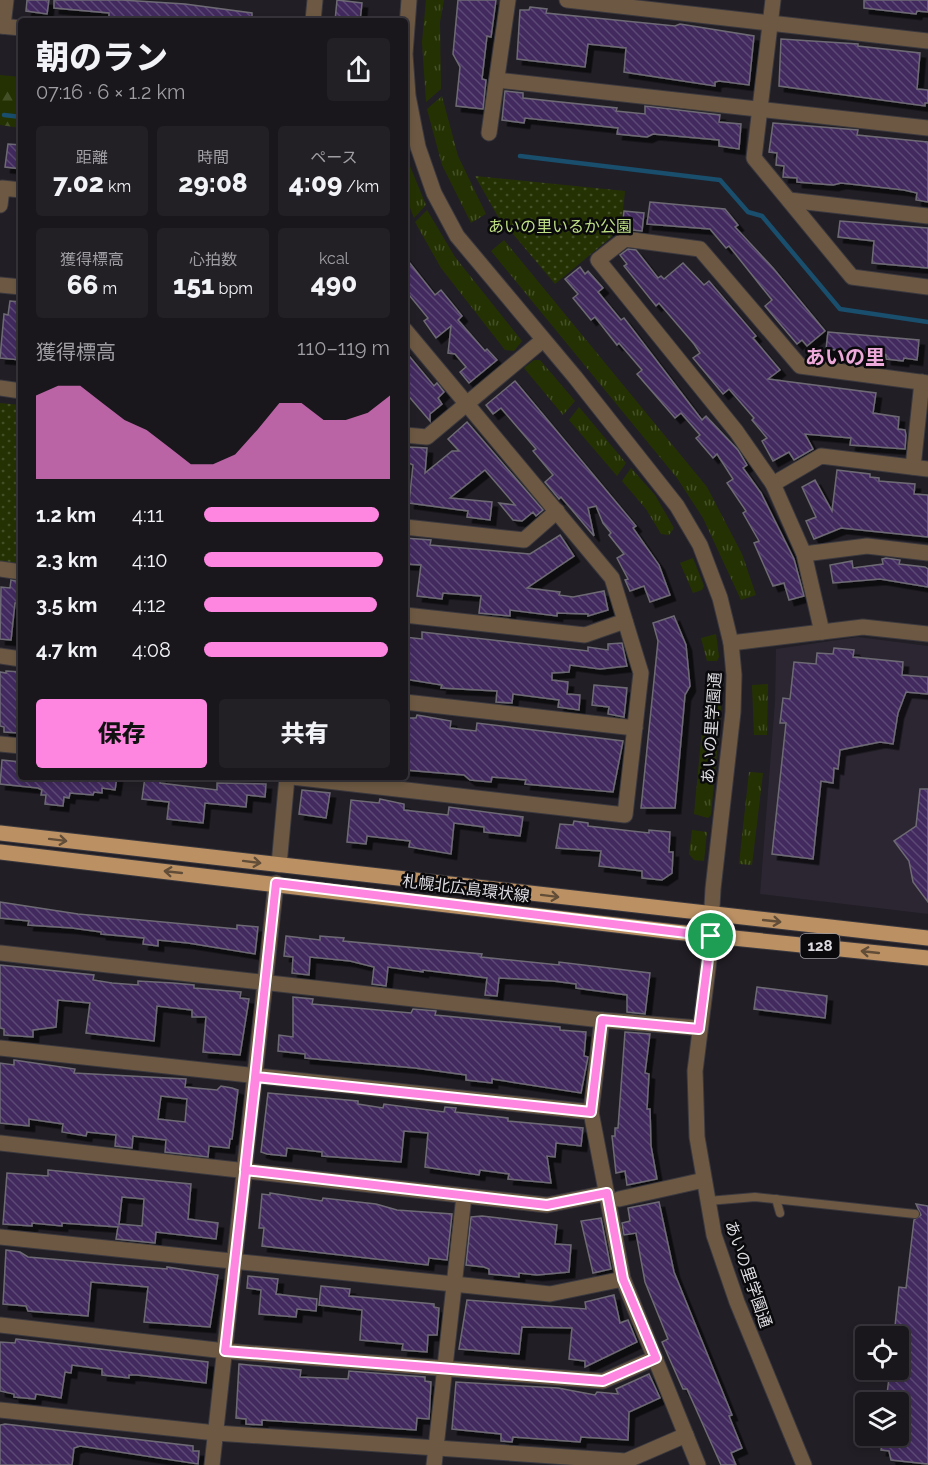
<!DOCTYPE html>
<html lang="ja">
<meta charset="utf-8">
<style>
:root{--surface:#19161c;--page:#221f25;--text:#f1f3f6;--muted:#9f9fa3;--line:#37353b;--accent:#fe85e0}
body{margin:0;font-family:Raleway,"Noto Sans JP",sans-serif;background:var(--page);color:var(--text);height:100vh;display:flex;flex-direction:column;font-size:22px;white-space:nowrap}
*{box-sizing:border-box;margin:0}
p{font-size:20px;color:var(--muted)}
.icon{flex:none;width:33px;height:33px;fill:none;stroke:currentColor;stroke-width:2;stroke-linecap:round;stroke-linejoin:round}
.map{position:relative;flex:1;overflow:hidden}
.details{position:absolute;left:18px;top:18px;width:390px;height:762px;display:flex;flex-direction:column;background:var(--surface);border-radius:6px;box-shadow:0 3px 9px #0003,0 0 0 2px var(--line)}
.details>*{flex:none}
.controls{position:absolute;left:855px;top:1326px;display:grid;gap:12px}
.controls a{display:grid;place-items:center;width:54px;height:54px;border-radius:6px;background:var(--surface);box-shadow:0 3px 9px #0003,0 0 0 2px var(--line);font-size:30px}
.pin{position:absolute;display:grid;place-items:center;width:51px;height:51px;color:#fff;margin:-26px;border:3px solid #fff;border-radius:50%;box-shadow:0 2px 6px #0007}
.round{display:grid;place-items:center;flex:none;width:63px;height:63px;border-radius:6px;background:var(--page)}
.overview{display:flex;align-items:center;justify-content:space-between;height:102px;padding:0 18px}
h1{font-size:33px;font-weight:800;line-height:45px}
.stats{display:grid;grid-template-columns:repeat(3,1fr);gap:9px;height:102px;padding:6px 18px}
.stats div{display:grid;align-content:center;border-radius:6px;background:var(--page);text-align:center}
.stats b{font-size:26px;font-weight:800}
.stats small{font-size:16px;font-weight:400}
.stats p{font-size:16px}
.chart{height:168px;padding:12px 18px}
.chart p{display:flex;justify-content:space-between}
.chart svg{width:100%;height:108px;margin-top:6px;fill:var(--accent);opacity:.7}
.button{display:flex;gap:12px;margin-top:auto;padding:12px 18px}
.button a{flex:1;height:69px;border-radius:6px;background:var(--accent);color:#111;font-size:24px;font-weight:800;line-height:69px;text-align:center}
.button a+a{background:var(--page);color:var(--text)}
ul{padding:0 18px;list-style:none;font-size:20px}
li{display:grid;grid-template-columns:96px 72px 1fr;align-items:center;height:45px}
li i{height:15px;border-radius:8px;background:var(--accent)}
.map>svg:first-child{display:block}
</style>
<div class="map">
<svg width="928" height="1465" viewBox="0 0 928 1465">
<defs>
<pattern id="grass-tufts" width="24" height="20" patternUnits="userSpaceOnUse" patternTransform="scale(1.5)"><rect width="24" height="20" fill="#243203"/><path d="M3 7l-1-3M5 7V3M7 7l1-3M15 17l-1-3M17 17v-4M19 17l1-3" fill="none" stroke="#434f27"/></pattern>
<pattern id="forest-firs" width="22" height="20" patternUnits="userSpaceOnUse" patternTransform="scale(1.5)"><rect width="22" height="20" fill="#243203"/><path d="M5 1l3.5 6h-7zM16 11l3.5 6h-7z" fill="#434f27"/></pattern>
<pattern id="park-dots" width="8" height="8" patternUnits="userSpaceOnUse" patternTransform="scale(1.5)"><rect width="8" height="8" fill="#243203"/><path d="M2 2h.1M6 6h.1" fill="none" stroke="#434f27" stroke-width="1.8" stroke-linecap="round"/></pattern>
<pattern id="building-back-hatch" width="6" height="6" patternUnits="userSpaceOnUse" patternTransform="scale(1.5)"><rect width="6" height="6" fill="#422a5f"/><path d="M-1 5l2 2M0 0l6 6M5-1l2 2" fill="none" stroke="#5d4876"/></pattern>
<filter id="shadow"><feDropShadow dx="5.5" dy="5.5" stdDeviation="0" flood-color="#0009"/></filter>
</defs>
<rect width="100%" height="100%" fill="#211e25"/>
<path fill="#2b2632" d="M858,637L928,646V914L760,894L775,701L776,649Z"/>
<g fill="url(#grass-tufts)">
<path d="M426,0H444L440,22L441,89L426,102L422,42Z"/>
<path d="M442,96L458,156L486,214L471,223L442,165L427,109Z"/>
<path d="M405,154L426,205L414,218L405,195Z"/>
<path d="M427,210L455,257L522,341L514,351L505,350L441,268L415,222Z"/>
<path d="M504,240L707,487L742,554L756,595L741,600L703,518L677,478L491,251Z"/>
<path d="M534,360H540L575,401L563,415L524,368Z"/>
<path d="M579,407L626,463L617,476L569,420Z"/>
<path d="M631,468L655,495L674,528L669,535L661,534L646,509L622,481Z"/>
<path d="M693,558L704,586L702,590L693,593L680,563Z"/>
<path d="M716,634L719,657L717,661H707L701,638Z"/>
<path d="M768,684L767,735H754L752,685Z"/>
<path d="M706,687L719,688L721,710L711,815L708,818L694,814Z"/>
<path d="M749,772L763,773L752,865L739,864Z"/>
<path d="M692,830L707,832L704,861L694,860L689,854Z"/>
</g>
<path fill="url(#forest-firs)" d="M0,75L21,77V128L0,125Z"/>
<g fill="url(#park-dots)">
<path d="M475,176L625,191L621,229L555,284L497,215Z"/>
<path d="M0,403L21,405V563L0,561Z"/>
</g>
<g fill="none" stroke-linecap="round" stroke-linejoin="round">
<g stroke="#194e6c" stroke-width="4.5">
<path d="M4,115L21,117"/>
<path d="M520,156L720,180L748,212L762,216L840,309L928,322"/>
</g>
</g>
<g fill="url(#building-back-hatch)" stroke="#6e6b74" stroke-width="1.5" fill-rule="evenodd" filter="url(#shadow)">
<path d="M27,0H49L47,14L26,11Z"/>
<path d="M54,0H122L185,4L252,13V21H109V13L54,8Z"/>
<path d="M337,0L362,3L360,21H335Z"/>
<path d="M458,0H496L491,37L487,36L482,79L486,80L483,109L456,106L460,67L453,54Z"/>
<path d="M864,0H928V12L917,11L916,14L864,8Z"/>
<path d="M530,7L547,9L546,13L675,26L680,24L754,36L749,85L719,81L715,82V86L624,72L626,48L588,44L585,67L517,59L520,10H529Z"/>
<path d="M781,39L858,44V46L920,53L917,89L928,90V103H925V106L779,86Z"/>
<path d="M505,91L523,93V98L617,108L616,111L645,114V106L720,115L719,122L741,124L739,149L719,146V140L653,134L647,137L617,134L618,128L581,124L525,118L524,123L502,120Z"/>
<path d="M773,123L858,130L857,135L928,142V202L916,200L917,193L904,190L841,183L833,185L797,182V178L783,177L784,166L776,165L777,153L769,152Z"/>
<path d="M8,144L21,145V169L5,167Z"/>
<path d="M650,202L725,209L738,225L735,227L773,268L825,331L807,346L802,340L797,344L765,306L772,300L729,246L726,248L710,229L647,224Z"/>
<path d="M624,211L644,213L642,231L622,229Z"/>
<path d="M840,221L928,228V268L872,263L874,241L838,237Z"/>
<path d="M628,249L636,250L658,278L661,276L664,279L683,263L704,285L709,281L756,336L753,338L780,370L768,379L876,393L873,413L899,417L898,429L905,430L906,435L905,449L850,445L851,438L805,434L813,449L794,460L789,452L773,461L762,441L767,438L752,420L754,418L729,389L723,394L693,358L700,353L694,344L659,303L656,306L624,266L627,264L620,255Z"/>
<path d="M405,257L435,295L441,290L462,316L458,320L485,351L487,349L497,360L469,383L460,372L466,367L455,354L448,353L451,326L436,338L424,321L428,318L405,290Z"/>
<path d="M580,267L585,274L588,271L603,288L598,292L621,320L624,318L702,420L706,416L738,450L747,465L743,468L761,493L794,559L804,596L789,600L784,583L773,586L754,543L759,541L743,513L746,511L727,483L733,479L717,454L713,458L696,438L700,435L681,413L675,418L637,374L642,370L619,343L617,345L595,317L591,320L573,298L578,294L565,279Z"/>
<path d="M10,301L21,302V360L0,358L4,314L8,315Z"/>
<path d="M828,332L919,340L917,360L904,358L903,361L886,359V355L826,349Z"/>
<path d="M405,351L434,386L437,383L444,392L438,398L442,404L430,414V421L405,392Z"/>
<path d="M515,381L636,526L633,528L659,565L670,595L650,602L644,586L630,591L625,580L628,579L617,558L624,554L609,535L611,533L603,523L596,506L588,508L594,536L561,497L559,499L545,482L553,475L533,451L536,449L501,408L493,414L486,405Z"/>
<path d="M467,422L543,510L536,516L533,512L522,521L513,520L499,503L515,505L485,470L450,498L492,502L490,520L467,517L468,511L409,503L413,465L407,462L409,447L427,448L425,473L452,451H459L448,439Z"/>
<path d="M837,470L870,474V477L879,478V481L915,484L914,494L928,495V537L841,528L814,539L806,521L816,517L802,487L815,480L832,511Z"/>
<path d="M560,535L574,556L527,588L560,592L559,595L573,597L604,591L608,610L588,616V614L557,613V616L510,610V616L479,613L481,596L443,593L442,599L417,596L421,565L405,564V538L431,540L430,545L530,554Z"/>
<path d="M886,558L900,560L899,564L925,567L928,569V587L880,579L833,583L830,565L852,561L853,568L883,564L882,559Z"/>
<path d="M11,580L21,582V603H15L11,640L0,639L1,587L10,588Z"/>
<path d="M674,616L686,645L690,686L685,695L675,808H641L658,641L653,623Z"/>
<path d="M422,632L588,651V647L608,650V644L622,643L627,666L600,669L570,665L569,672L552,673V680L568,682L567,694L580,695L579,710L558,707L559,700L513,694L512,703L496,702L497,691L441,688L442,685L405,679V637L422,639Z"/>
<path d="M834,648L854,650L853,657L903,662L902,675L928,677V694L906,692L898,713L893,744L880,742L840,750L838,769L834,768L833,783L821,781L813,859L772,854L786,723H780L783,698L790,699L794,662L816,664L817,653L833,654Z"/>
<path d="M6,671L21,672V730L19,733L4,732V727L0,726V672L6,673Z"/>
<path d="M594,685L627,688L624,717L608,714L609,707L592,705Z"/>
<path d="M417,715L451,721L450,728L476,731L477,723L623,741L613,792L525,784L526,780L492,777L491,782L470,780L464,775L405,770L409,718H416Z"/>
<path d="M2,760L21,762V777H117L115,790L102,788V793L94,792L93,795L70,793L69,798L64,797L63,806L45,804L46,795H41L42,790L38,788L0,784Z"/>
<path d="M145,777H161L160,783L217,790V783L266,784L265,797L247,795L246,807L205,803L203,823L167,819L169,802L142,799Z"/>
<path d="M920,789H928V902L913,882L909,861L894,841L916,826Z"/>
<path d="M302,790L330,793L326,818L299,814Z"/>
<path d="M380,799L404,804V810L448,815L449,807L523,817L520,836L484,832V827L454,823L451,854L409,847L410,841L367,836L366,844L347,842L351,800L379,803Z"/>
<path d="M574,821L588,823V826L649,833V830L670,832L669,852H673L672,873L662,880L642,878V871L599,866L601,851L556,848L560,824L573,825Z"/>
<path d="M0,902L78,914L237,929V925L258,927L255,954L188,943L158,940V946L143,944L144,938L101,934V932L72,928L28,925L29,921L0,918Z"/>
<path d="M286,936L320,940V936L344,938L343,941L482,954L481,957L559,965V962L650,973L645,1014L627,1012V995L576,988V984L553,981L499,978L497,996L485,995L487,978L423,970V972L388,967L386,986L372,984L374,967L350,961L310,957L309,975L292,973L293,957L284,956Z"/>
<path d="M0,965L94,975L93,980L112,983L138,985V981L173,983L194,985V988L241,992L240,998L249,999L240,1055L203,1052L206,1017H192V1010L157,1006L154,1041L86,1033L90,1003L58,1000L56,1027L33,1030V1037L4,1035V1029L0,1028Z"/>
<path d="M757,987L827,996L825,1018L754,1009Z"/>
<path d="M293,997L313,999L312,1004L411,1013L413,1009L436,1011L435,1015L560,1027V1030L586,1032L584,1056L588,1057L581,1093L492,1079V1083L466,1080V1075L415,1068L305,1058V1054L278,1051L279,1035L293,1037Z"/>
<path d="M625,1032L650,1034L645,1073L649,1074L647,1109H650L651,1146L657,1179L627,1185L625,1171L616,1173L612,1136H615V1128H618Z"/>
<path d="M14,1060L75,1069L74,1073L186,1079L185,1087L217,1090L221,1086L232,1088L238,1090L232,1139H230L229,1148L209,1146L208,1157L165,1152L166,1140L133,1136L132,1148L115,1146L116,1135L87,1132L86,1136L62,1132L63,1124L29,1119V1126L0,1123V1063L14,1065ZM161,1096L187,1099L185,1122L158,1119Z"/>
<path d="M268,1093L358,1101V1104L383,1108L384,1104L444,1112L445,1107L456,1108L455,1112L508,1118V1121L583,1128L581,1146L556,1143L555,1157L547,1156L551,1183L508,1179L509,1174L480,1170L479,1175L425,1167L428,1133L404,1131L401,1162L322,1156V1152L287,1148L286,1156L267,1154L261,1152Z"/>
<path d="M48,1170L191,1184L188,1219L218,1223L216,1239L156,1232L155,1243L116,1239L118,1227L62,1223V1226L32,1223V1226L3,1224L7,1173L48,1176ZM122,1197L144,1199L142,1226L119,1224Z"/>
<path d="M270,1193L322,1201L323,1198L376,1204L397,1210L452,1214L447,1260L429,1258L428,1265L262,1246L264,1228H259L262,1194L270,1195Z"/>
<path d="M659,1202L674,1272L732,1415L729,1416L742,1448L731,1453L736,1465H721L687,1389H683L662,1342L668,1339L645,1282L636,1233L624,1235L622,1223L630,1221L628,1208Z"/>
<path d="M916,1204L928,1206V1464L891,1460L889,1451L881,1450L883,1436H898V1402H886L890,1370H898V1336H894L899,1287L906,1288L914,1220L921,1215Z"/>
<path d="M482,1216L557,1225L555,1244L571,1245L569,1272L537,1275L519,1273V1277L489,1274V1269L484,1267L466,1265L471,1217Z"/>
<path d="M601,1218L611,1269L593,1273L581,1221Z"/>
<path d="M6,1250L20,1252L28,1257L167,1269V1267L218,1275L210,1327L144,1322L148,1287L91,1282L88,1316L28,1311L26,1306L3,1304Z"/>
<path d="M248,1276L278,1279L276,1294L317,1299L316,1311L297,1309L296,1317L259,1314L261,1290L247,1288Z"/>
<path d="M321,1286L350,1289L349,1296L434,1304V1307L439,1308L437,1335H428L427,1352L402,1350L403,1344L360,1340L362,1310L319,1305Z"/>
<path d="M614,1295L620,1323L628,1320L637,1342L585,1367V1361L569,1359L572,1328L522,1327L519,1354L459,1349L467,1300L586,1309L585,1302Z"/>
<path d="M16,1339L208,1362L206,1383L137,1375H129V1378L102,1375V1369L72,1365L71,1373L65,1372L61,1398L36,1394L35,1399L14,1397V1394L0,1391V1342L15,1343Z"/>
<path d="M239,1364L301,1370L300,1377L348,1379L349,1371L425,1377V1381L431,1382L429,1419L417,1418L416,1430L262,1420V1425L246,1424V1419L236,1418Z"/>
<path d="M649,1374L660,1398L629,1412L628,1440L581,1437L580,1442L513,1437L512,1442L501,1441V1434L452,1429L456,1382L558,1388L595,1395L597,1392L618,1394L616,1389Z"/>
<path d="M5,1424L193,1446V1451H199L198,1464L80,1446L74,1448L72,1465H0V1425Z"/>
</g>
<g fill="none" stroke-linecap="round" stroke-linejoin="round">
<g stroke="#3b393f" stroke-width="10">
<g id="service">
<path d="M776,1199L780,1213"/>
<path d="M708,1201L755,1197L915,1214"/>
</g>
</g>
<g stroke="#3b393f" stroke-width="17">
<g id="minor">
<path d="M567,0L928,41"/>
<path d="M773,0L754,158L852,277L928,287"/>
<path d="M313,21L315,0"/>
<path d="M0,26L21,28"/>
<path d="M3,26L6,0"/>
<path d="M497,80L928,128"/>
<path d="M489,133L508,0"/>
<path d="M789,200L928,216"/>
<path d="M0,205L2,188L21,190"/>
<path d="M0,285L21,287"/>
<path d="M0,388L21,391"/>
<path d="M405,435L427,437L543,340"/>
<path d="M913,467L922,382"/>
<path d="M773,484L821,456L928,469"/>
<path d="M405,527L524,540L557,511"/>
<path d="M804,554L867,546L928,553"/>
<path d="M0,569L21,572"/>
<path d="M405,615L585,635L625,621"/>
<path d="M822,632L804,554L773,484L736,431L598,260L625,239L700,249L800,366L928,383"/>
<path d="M731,643L863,627L928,634"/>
<path d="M0,656L21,659"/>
<path d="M405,702L635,728"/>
<path d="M0,744L21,746"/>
<path d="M292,777L625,815L641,673L612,578L405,330"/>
<path d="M279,865L287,777"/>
<path d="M0,953L602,1020L591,1112L623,1279L698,1465"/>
<path d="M602,1020L699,1028"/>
<path d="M0,1048L591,1112"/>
<path d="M0,1143L547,1205L607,1193"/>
<path d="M619,1199L704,1180"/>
<path d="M0,1237L550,1294L623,1279"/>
<path d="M0,1325L225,1351L603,1381L655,1358"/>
<path d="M0,1410L216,1433L626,1461L686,1435"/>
<path d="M212,1465L276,883"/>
<path d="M434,1465L464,1196"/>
</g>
</g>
<g stroke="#3b393f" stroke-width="17">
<path id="tertiary" d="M409,0L405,54L408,96L418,147L434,193L457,236L575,377L677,506L700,545L720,598L731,643L734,675L733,712L713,889L709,960L695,1071L697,1137L714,1235L737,1302L804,1465"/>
</g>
<g stroke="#3b393f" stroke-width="17">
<g id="primary">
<path d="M0,833L928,938"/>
<path d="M0,852L675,932L928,958"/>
</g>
</g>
<use href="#service" stroke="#6d5943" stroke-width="8"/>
<use href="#minor" stroke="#6d5943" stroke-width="15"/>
<use href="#tertiary" stroke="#6d5943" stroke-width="15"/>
<use href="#primary" stroke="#bb9164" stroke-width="15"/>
</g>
<defs><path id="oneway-shaft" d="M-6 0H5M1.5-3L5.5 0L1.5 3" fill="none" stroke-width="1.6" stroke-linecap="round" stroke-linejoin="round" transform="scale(1.5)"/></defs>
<g stroke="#624d38">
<use href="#oneway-shaft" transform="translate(58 840) rotate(7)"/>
<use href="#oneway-shaft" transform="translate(252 862) rotate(7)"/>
<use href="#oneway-shaft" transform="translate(173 872) rotate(-174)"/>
<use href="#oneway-shaft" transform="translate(550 896) rotate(7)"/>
<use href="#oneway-shaft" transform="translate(772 921) rotate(6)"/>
<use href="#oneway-shaft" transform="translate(870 952) rotate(-174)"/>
</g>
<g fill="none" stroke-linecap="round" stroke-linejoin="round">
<g stroke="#fff" stroke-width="12">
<path id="route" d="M711,936L699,1029L602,1020L591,1112L256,1077C245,1168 235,1259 225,1351L603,1381L656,1358L623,1279L607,1193L547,1205L245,1170L276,883L711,936"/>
</g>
<use href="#route" stroke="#fe85e0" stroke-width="8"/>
</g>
<g text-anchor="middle" stroke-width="5" stroke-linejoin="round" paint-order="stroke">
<rect fill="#0a090c" stroke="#9e9da1" stroke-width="1.5" x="800.5" y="934" width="39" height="24" rx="4.5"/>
<g font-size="15" font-weight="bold" fill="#dddce1">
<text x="820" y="951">128</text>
</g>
<g font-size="16" fill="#bedf84" stroke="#0a090c">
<text x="560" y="232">あいの里いるか公園</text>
</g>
<g font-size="16" fill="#dddce1" stroke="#0a090c">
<text transform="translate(711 728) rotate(-86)" y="6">あいの里学園通</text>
<text transform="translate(466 888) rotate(7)" y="6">札幌北広島環状線</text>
<text transform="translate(749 1274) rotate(71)" y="6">あいの里学園通</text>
</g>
<g font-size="20" font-weight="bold" fill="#eda9d9" stroke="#0a090c">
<text x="845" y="364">あいの里</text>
</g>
</g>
</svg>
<div class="controls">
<a><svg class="icon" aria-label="locate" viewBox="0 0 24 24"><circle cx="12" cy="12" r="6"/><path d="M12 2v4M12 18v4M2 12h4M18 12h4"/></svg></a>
<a><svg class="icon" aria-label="layers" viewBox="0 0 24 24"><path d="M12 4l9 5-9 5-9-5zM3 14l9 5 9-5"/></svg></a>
</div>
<div class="pin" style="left:711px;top:936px;background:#1e9e55"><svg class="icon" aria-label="arrive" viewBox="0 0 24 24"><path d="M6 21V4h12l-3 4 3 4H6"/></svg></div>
<section class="details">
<div class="overview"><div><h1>朝のラン</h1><p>07:16 · 6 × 1.2 km</p></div><a class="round"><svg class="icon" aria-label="share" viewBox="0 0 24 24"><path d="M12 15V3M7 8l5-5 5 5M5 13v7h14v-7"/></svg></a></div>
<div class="stats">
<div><p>距離</p><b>7.02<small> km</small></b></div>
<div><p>時間</p><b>29:08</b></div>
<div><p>ペース</p><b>4:09<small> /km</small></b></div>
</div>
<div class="stats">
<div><p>獲得標高</p><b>66<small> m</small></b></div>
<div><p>心拍数</p><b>151<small> bpm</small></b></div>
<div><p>kcal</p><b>490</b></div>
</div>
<div class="chart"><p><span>獲得標高</span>110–119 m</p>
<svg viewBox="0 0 160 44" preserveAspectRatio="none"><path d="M0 44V10L10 6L20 6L30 13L40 20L50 24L60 31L70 38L80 38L90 34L100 24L110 13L120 13L130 20L140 20L150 17L160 10V44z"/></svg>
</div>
<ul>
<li><b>1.2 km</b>4:11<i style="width:94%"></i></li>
<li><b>2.3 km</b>4:10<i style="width:96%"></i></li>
<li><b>3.5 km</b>4:12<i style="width:93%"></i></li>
<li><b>4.7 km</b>4:08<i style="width:99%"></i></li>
</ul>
<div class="button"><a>保存</a><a>共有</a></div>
</section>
</div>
